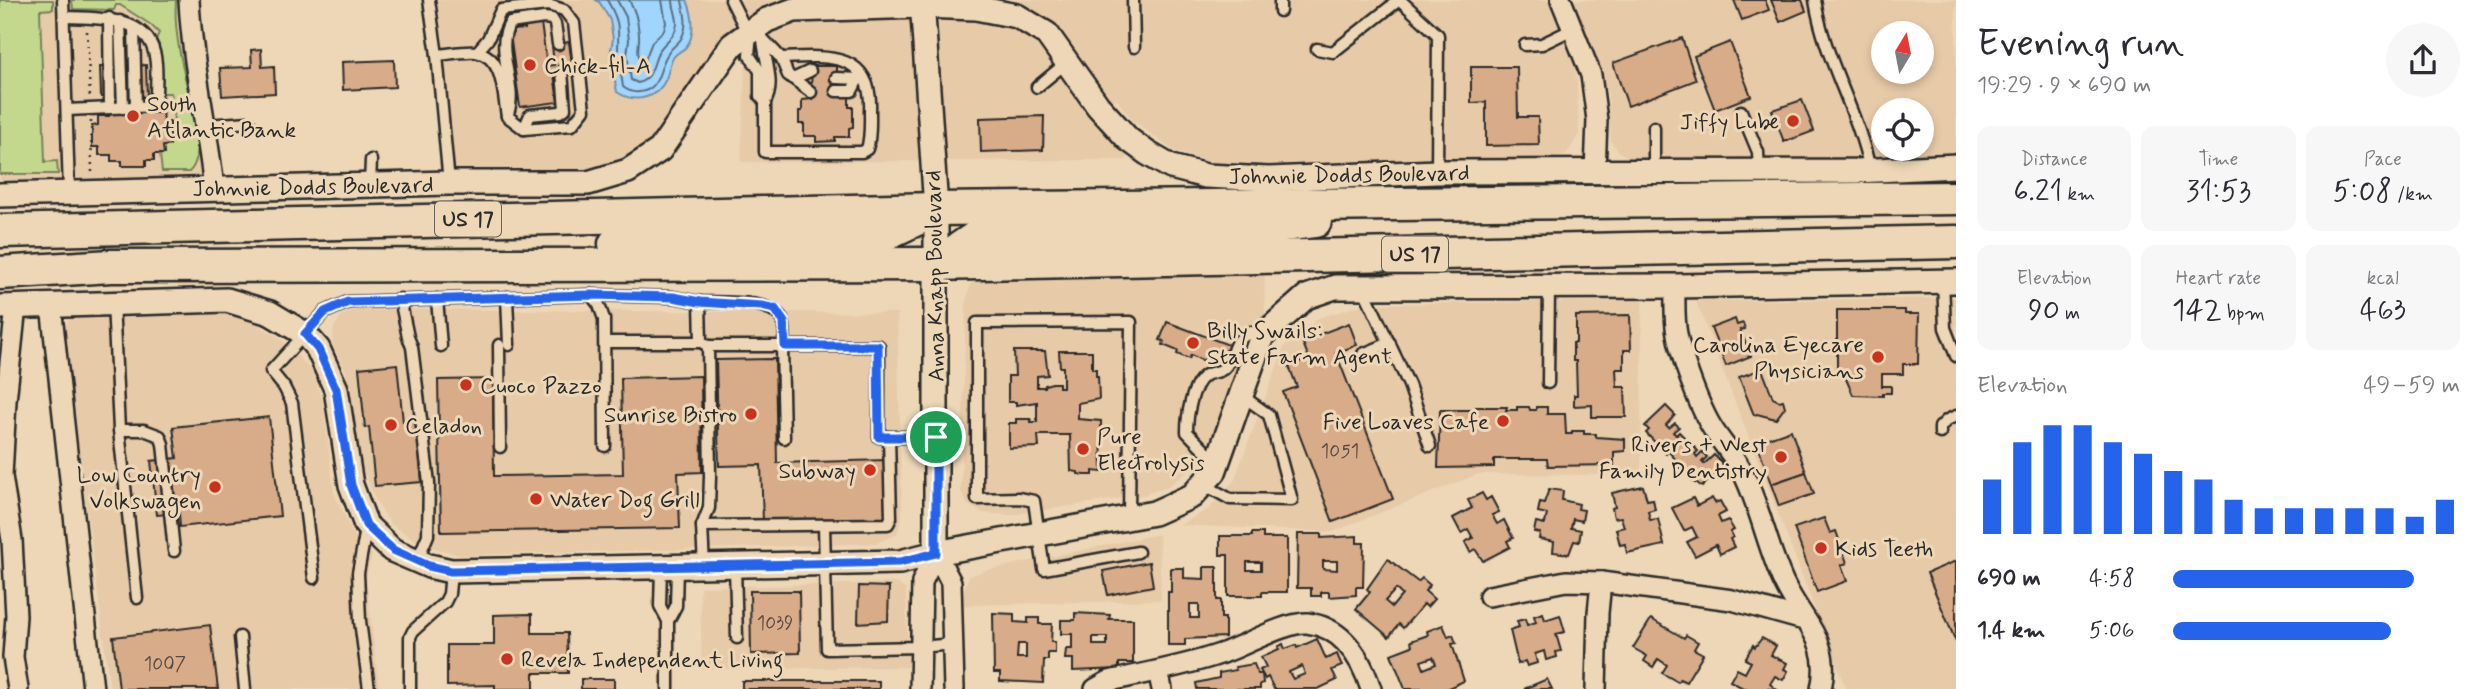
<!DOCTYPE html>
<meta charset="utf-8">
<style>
:root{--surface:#fff;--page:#f7f7f7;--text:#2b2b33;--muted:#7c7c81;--accent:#2563eb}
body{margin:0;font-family:Mynerve,sans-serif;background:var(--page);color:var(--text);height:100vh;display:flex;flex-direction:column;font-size:26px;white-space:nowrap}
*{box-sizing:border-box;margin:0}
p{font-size:23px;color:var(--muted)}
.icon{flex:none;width:38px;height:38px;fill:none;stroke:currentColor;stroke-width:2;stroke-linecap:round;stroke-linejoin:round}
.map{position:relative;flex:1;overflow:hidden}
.panel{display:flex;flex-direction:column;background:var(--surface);width:525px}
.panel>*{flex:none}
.needle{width:46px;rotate:10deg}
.controls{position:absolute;left:1871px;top:21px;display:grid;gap:14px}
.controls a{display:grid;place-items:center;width:63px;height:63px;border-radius:50%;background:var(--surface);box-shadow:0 4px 10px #0003;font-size:35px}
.pin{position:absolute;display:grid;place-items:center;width:60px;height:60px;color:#fff;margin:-30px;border:4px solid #fff;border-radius:50%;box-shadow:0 2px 7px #0007}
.round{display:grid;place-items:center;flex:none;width:74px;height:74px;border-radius:37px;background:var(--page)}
.overview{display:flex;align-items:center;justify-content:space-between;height:119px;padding:0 21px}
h1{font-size:38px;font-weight:600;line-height:52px}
.stats{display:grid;grid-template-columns:repeat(3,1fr);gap:10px;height:119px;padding:7px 21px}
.stats div{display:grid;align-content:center;border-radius:14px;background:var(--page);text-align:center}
.stats b{font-size:30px;font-weight:600}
.stats small{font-size:19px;font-weight:400}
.stats p{font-size:19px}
.chart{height:196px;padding:14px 21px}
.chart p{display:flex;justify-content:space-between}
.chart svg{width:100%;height:126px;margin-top:7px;stroke:var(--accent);stroke-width:6}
ul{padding:0 21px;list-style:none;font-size:23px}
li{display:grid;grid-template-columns:112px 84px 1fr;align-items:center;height:52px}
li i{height:18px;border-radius:9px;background:var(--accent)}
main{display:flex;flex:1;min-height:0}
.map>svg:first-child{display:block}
</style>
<main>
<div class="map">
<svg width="1956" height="689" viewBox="0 0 1956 689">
<rect width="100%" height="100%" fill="#edd7b6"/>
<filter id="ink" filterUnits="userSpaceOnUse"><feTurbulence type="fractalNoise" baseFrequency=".0143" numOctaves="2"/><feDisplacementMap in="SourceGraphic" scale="14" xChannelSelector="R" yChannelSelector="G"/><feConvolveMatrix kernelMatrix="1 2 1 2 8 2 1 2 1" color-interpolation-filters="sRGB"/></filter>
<g filter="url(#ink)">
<g fill="#e7caa8" fill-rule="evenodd">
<path d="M0,0H189L214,188L0,195Z"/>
<path d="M429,0H1550L1574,61L1577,84L1579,134L1566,155L1541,159L1253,165L1214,164L1174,151L1132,120L1115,97L1114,123L1128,139L1127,160L741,162L747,33L628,171L449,183Z"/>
<path d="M1573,0H1956V158L1642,161L1631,159L1619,152L1611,141L1608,94ZM1883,33H1922V72H1883ZM1883,110H1922V149H1883Z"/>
<path d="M1264,269L1265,319L1215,445L1197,465L1168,486L1143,495L1010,515L983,513L968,505L961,491L966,302L971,283L991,277Z"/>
<path d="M1956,298V689H1846L1696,301Z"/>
<path d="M1642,301L1641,475L1478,474L1332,532L1180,525L1209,509L1234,481L1285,345L1319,318L1364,304Z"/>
<path d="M360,309L897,313L902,517L897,534L876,543L672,550L459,555L421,544L391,524L376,501L362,467L346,371L332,344L334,328L342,315Z"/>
<path d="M239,314L280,338L312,371L323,402L334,493L353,534L372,555L366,577L379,689H110L64,331L71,315Z"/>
<path d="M1159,534L1161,600L964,605V590L969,577L983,571Z"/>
<path d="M897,583L906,590L908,667L702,669L700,587Z"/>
</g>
<g fill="#c3d88d" stroke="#77825c" stroke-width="2">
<path d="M0,0H53V9L40,10L45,162L57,161L58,174H0Z"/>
<path d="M72,0H176C173,36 185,74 192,109C194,120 197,131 198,142C198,153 197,165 189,172H162L160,154L164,153L163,146L170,145V122L174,121L171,93H160L159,45L156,39L159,33L151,25L120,5H116L114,10L73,9Z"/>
</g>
<path fill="#a0d5fe" stroke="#7191aa" stroke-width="2" d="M596,0H687C693,14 696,35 686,47C682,51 676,53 673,58C669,64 669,72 666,79C657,99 635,104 617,92L610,55L613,39L610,20L600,3Z"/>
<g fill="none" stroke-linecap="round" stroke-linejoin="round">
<g stroke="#5a6f7f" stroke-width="2">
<path d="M607,0C621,24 618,28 618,54C618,64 622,77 623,87C628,91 632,93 639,92C661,90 658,69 667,55C674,42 681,46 685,28C687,18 683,9 682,0"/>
<path d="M617,0L626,17L629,40L627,55L631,80L638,83C654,78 652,64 659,51C665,40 676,38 677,23C677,15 673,8 673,0"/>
<path d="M629,0C636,11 638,22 639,34C640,45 635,54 642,62L645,60L652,42L664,30L666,23L662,0"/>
</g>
</g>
<g fill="#d8ac89" stroke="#2b2b2b" stroke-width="2" fill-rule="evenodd">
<path d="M1734,0H1765L1769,10L1742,20Z"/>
<path d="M1771,0H1802L1806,11L1780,22Z"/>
<path d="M541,23L547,66L554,65L552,45L569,42L573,71L554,74L558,102L520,107L510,34L513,33V30L525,29V25Z"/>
<path d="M1682,38L1696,80L1628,106L1613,63Z"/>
<path d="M1730,42L1751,96L1715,110L1694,56Z"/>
<path d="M261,49L262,67L274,66L275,93L222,96L220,68L252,67L251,50Z"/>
<path d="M394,60L395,87L343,90L342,62Z"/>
<path d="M146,65L147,97H139L140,113H163V123L170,122V145L163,146L164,154H154V160H146V166H122V161H111V155H99V147H92V126L98,125V116H109L108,97H101L100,67Z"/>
<path d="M811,66H837V97L849,96V107H853V127L849,128V137H835V141L816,142V136H804V124H799V111H802V100L812,99Z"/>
<path d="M1471,67H1517L1518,117H1538L1539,145L1486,146V102L1471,103Z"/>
<path d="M1802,100L1814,131L1784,142L1772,110Z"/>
<path d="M1044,116L1043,150L981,152L980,118Z"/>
<path d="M1837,310H1905V314H1919L1918,364H1903V374H1882V386H1891V393H1883V396L1853,395L1843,372H1837V350H1840V343H1837Z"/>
<path d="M1630,315L1631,350H1624V369H1616L1617,387H1625L1626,417H1592V405L1574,406V395H1577L1576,361H1573V343H1576V316Z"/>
<path d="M1735,319L1737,325L1743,323L1745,329L1740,330L1751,356L1726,366L1711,328Z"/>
<path d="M1167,322L1229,345L1223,360L1207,354L1204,361L1191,355L1189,359L1177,354L1178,351L1163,345L1164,341L1160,340Z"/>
<path d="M1349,323L1357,345L1336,353L1393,499L1333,522L1283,392L1297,387L1289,366L1309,358L1302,341Z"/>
<path d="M1014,351H1045L1048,375L1037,376V387H1045V385L1052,383H1059V387H1063V367H1060L1059,351H1092V369H1096V376H1098L1099,399L1078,403V419L1101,421L1102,472L1093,471V475H1085L1078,474V472L1071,471L1070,435H1038L1039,447L1009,448V423H1016V419H1031V422H1037V402L1016,405V402H1008V376H1015Z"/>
<path d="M775,359L777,463L886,460L887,519L763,521L761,465L719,466L716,360Z"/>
<path d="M397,364L403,422L416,421L422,482L375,486L369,427L365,428L359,368Z"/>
<path d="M1762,369L1773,398L1779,401L1783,400L1785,407L1776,419L1757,414L1754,415L1739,377Z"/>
<path d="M701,376L702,472L678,473L680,528L441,532L438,380L493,379L494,476L623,474L621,378Z"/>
<path d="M1666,406L1675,415L1666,425L1669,428L1675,423L1679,427L1673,432L1676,435L1679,432L1698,451L1695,454L1697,457L1702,452L1707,457L1702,462L1704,464L1714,455L1724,465L1702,487L1696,482L1695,483L1676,464L1678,462L1668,451L1666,454L1646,433L1649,430L1645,426Z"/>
<path d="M1476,407H1507L1506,410H1517V407H1529L1530,410H1536V407H1547V414H1565L1566,434H1572V431H1584V434H1596V437L1625,439V451L1614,452V465L1548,466L1547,459H1494V467L1438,468L1440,410H1476Z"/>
<path d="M269,417L280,516L180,527L179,513L157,515L151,461L177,458L173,427Z"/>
<path d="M1791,430L1806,472L1771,484L1757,442Z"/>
<path d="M1806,472L1814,494L1779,506L1771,484Z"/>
<path d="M1643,486L1647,500L1653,499L1655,509L1648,511L1650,520L1658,519L1664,545L1627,553L1625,544L1620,545L1616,529L1624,527L1621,517L1614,518L1612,508L1615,507L1612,493Z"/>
<path d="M1549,489L1563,491L1562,500L1579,504L1578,509L1584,510L1582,521L1573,519L1571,528L1581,530L1579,542L1574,541L1569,554L1553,552L1554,542L1539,539L1540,533L1534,532L1536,522L1545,524L1547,514L1538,512L1540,502L1544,503Z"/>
<path d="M1482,493L1486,500L1491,497L1499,512L1492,515L1497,524L1504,520L1513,538L1507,541L1510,547L1483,561L1475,549L1470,552L1465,542L1473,538L1468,529L1461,533L1453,518L1472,508L1468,500Z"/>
<path d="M1693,498L1697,506L1712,498L1715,503L1720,501L1726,512L1718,516L1721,523L1728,520L1734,530L1730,532L1733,537L1730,539L1734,547L1720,554L1716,545L1695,556L1687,542L1697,537L1692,527L1684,531L1672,508Z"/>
<path d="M1824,518L1830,533L1836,531L1847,563L1841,565L1847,581L1817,592L1794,528Z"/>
<path d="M1252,533H1263V538H1287V592H1262V596H1228V555H1220V536H1252ZM1247,562H1261V570H1247Z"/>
<path d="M1298,534H1321V538L1357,536V543H1364L1363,587H1356V595L1329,597V592H1321V596H1311V588H1297ZM1323,561H1337V570L1323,569Z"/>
<path d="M1388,559L1418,582L1422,578L1430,585L1425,591L1434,599L1427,607L1424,604L1403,628L1399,624L1389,637L1356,609L1370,592L1367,589ZM1396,589L1402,595L1392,607L1385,601Z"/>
<path d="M1956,561V642L1927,573Z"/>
<path d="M1149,562L1153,586L1108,595L1103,571Z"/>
<path d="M1204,567H1217V600H1221V618H1225V637L1185,639V645H1168V592H1171V568H1184V578L1204,579ZM1190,604H1199V618H1190Z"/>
<path d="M859,586L889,587L888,621L858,623Z"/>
<path d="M750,591H799L800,653L751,654Z"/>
<path d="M993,613L1014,614V622L1028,623V618H1039V624H1052L1051,642H1055V653H1048V660H1044L1043,683L1000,681V673H994ZM1018,644H1026V658H1017Z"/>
<path d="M1075,613L1110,615L1109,619H1133V663H1119V669L1073,671V659H1065L1066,649H1072V634H1061V620H1075ZM1093,637H1107V645H1093Z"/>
<path d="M1543,613L1545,620L1560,615L1565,632L1556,634L1561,651L1556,652L1557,657L1546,660L1544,651L1535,654L1537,663L1527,666L1525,661L1518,664L1510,630L1519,627L1517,621L1525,619L1527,625L1536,622L1534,616Z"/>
<path d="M532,614V633H567L568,673H534V689H495V685L447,686V645H494V615Z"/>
<path d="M1651,619L1684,638L1686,635L1698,642L1694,649L1703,654L1686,682L1680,679L1678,682L1662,673L1667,665L1658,659L1653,667L1644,661L1647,656L1633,648Z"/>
<path d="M210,625L218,689H119L113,637Z"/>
<path d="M1443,625L1448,637L1453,635L1456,643L1452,644L1464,681L1446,689H1405L1391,654L1412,646L1411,641L1428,635L1427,631ZM1433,657L1436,664L1424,669L1421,661Z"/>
<path d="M1762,638L1776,646L1771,655L1787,663L1784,669L1788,671L1783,680L1775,676L1770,684L1776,689H1745L1730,681L1737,669L1745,673L1751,662L1745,659L1753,645L1755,647Z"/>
<path d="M1317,639L1326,659L1337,654L1342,666L1332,670L1337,680L1318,689H1274L1268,677L1265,679L1260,670L1266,667L1261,657L1279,649L1278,647L1283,644L1285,649L1296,645L1297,648ZM1302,666L1305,674L1293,679L1289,672Z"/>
<path d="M1254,664L1258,674H1262L1263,683L1260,684V689H1197L1196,683L1219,678V673L1236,670L1235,667Z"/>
<rect x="581" y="679" width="33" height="10"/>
<path d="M1547,679L1552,689H1524Z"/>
<rect x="742" y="681" width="137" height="8"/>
</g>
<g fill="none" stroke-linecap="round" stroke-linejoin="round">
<g stroke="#2b2b2b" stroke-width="15">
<g id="service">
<path d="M63,0L69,192"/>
<path d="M429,0L437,55L449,183"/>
<path d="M731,0L747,32"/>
<path d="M1133,0L1134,47"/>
<path d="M1400,0L1438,35L1437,172"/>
<path d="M1815,0C1824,59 1858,111 1870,170"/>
<path d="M1280,11V0"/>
<path d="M64,17C93,18 145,15 154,52C159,68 155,90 156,106L67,110"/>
<path d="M109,18L110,108"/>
<path d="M120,21L123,108"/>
<path d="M134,28L136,107"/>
<path d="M752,30L763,39C764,58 776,84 765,102V152H862L867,149C871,137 870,123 870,111C873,51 826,56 781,58L763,39"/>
<path d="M751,33L749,55L760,71V96L765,102"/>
<path d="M1525,45L1542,44L1573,29"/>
<path d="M1317,49L1333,52L1399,0"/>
<path d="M437,55C449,54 464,51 476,52C504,56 503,95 507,116L524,129L572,125L584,110L574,23L564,10L548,5L501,10L488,39L477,52"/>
<path d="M781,58L788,75L811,92"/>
<path d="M795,78L810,71"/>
<path d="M836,78L861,79"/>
<path d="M1037,87L1066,63"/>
<path d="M836,91H852L858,79"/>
<path d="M1741,111L1758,152L1759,171"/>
<path d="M507,116C520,87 493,51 510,23L544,18L552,19L555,24L558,44"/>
<path d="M206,125L249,122"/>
<path d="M1654,127V171"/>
<path d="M524,129L530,115L560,112L565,109L562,71"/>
<path d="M370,185L371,160"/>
<path d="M1943,281L1945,328L1956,356"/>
<path d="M1363,288L1409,385L1430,446"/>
<path d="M591,295L599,305L604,319L605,446"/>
<path d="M507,297L509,345"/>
<path d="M400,299L408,337L412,347L429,483L428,535L417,561"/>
<path d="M437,299L441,346"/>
<path d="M113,302L119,430L137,598"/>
<path d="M700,302C721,303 772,299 782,319C786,327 784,338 785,346"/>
<path d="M605,342H701"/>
<path d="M499,345L500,447"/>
<path d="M708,346H879V437H936"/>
<path d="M782,346L784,438"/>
<path d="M1363,354L1390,343"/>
<path d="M1548,383L1549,287"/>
<path d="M119,430H144L160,436L163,444L174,551"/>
<path d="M1940,433V427L1947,420L1956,416"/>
<path d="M1217,463L1187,432C1187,417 1191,385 1206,375C1213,371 1220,374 1226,366C1238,347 1228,345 1251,332L1262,336"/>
<path d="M1203,484L1230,499L1292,500L1269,415L1241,395"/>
<path d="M1129,516L1131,322L977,323V499L1019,498L1034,501L1044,569L1138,552"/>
<path d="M824,525L827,649L920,647L953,644"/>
<path d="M702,526L888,524L891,518L889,437"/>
<path d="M366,529L358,573L360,621L369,689"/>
<path d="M735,567L737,638"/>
<path d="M661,568L660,606L668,621V689"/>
<path d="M314,578L292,403L284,387L271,371L325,312L348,302L591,295L673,297L700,302L701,342L708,346L710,476L709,508L702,526L704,567"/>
<path d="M668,621L676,606L677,568"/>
<path d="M240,637L245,689"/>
<path d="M410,689V637L413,631L445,602L449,594L451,572"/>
</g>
</g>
<g stroke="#2b2b2b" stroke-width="24">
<g id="minor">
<path d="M189,0C192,63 207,125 214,188"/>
<path d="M1561,0L1591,75L1597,120L1595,172"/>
<path d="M1675,286C1675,301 1674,319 1677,334C1681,357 1700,409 1713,429C1723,445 1737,459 1745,477C1761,511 1768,549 1784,583C1803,623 1832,640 1821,689"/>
<path d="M51,305L93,689"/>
<path d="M16,306L6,401L2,476L12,540L16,616L13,657L18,689"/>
<path d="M936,553L951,582L954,689"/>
<path d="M1489,596L1566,581L1601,582L1732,600L1804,620"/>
<path d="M1158,671L1162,689"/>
<path d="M920,689L922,582L936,553"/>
<path d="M1095,689L1109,681C1146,673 1185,666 1220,654C1242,647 1285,622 1307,623C1343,627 1361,658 1371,689"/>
<path d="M1596,689L1598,613L1601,582"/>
</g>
</g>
<g stroke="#2b2b2b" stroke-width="28">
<g id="tertiary">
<path d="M922,0L936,209V553"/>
<path d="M0,195L449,183H588L628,171L660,150L732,45L767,20L794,10L922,6L976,8L1017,16L1047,34L1098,106L1128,139L1147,153L1171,167L1206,176L1269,179L1437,172L1857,171L1956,166"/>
<path d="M0,307L227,300L270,313L305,334L318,349L336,389L351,485L366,525L392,550L429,566L451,571L900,562L936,553L1154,513L1192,496L1214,472L1262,336L1306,297L1335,287L1675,286L1956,281"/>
</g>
</g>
<g stroke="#2b2b2b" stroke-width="37">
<g id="trunk">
<path d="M0,231L936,209L1956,198"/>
<path d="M615,244L874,239L925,215"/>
<path d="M937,264L978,236L986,234C1096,234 1206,237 1315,221"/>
<path d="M0,273L111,266L937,264L1956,242"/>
</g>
</g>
<g stroke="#2b2b2b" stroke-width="2.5" stroke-dasharray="2 5" stroke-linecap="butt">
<path d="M87,31L90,98"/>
<path d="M91,121L92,174"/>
</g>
<use href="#service" stroke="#edd7b6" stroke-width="10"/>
<use href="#minor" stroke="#edd7b6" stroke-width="19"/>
<use href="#tertiary" stroke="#edd7b6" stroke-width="23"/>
<use href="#trunk" stroke="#edd7b6" stroke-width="32"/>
</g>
</g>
<g fill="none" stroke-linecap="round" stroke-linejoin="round" filter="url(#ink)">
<g stroke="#fff" stroke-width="14">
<path id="route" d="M591,295L673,297L700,302L762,306L775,309L784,322L785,346H878L879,437H936V553L900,562L451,571L429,566L393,550L366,525L351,485L336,389L318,349L305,334L325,312L348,302Z"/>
</g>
<use href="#route" stroke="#2563eb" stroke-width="9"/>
</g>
<g fill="#c8321e" stroke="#edd7b6" stroke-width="2.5">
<circle cx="530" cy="65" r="7"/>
<circle cx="133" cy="116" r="7"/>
<circle cx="1793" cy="121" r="7"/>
<circle cx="1193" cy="343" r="7"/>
<circle cx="1878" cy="357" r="7"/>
<circle cx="466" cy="385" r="7"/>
<circle cx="751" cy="414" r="7"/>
<circle cx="1503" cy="421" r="7"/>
<circle cx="391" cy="425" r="7"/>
<circle cx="1083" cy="449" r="7"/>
<circle cx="1781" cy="457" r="7"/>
<circle cx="870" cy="470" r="7"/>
<circle cx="215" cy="487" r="7"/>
<circle cx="536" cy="499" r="7"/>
<circle cx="1821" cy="548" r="7"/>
<circle cx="507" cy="659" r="7"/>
</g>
<g text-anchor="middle" stroke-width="6" stroke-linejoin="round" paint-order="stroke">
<g font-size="19" fill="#564b42">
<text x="1340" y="457">1051</text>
<text x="775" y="629">1039</text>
<text x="165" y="670">1007</text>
</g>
<g fill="#edd7b6" stroke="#655f55" stroke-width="2">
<rect x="435" y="201.5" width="66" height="35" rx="5"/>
<rect x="1382" y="236.5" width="66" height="35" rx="5"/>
</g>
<g font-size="21" font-weight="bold" fill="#2b2b2b">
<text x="468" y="226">US 17</text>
<text x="1415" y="261">US 17</text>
</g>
<g font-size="23" fill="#2b2b2b" stroke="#edd7b6" text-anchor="start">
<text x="544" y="73">Chick-fil-A</text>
<text x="147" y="111">South<tspan x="147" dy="26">Atlantic Bank</tspan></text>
<text x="1779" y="129" text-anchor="end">Jiffy Lube</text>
<text x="1207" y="338">Billy Swails:<tspan x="1207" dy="26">State Farm Agent</tspan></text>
<text x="1864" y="352" text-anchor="end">Carolina Eyecare<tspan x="1864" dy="26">Physicians</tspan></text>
<text x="480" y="393">Cuoco Pazzo</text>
<text x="737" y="422" text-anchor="end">Sunrise Bistro</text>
<text x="1489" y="429" text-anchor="end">Five Loaves Cafe</text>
<text x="405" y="433">Celadon</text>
<text x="1097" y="444">Pure<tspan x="1097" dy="26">Electrolysis</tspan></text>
<text x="1767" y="452" text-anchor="end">Rivers + West<tspan x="1767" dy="26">Family Dentistry</tspan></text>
<text x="856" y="478" text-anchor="end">Subway</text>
<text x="201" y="482" text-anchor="end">Low Country<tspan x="201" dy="26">Volkswagen</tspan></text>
<text x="550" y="507">Water Dog Grill</text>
<text x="1835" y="556">Kids Teeth</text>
<text x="521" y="667">Revela Independent Living</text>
</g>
<g font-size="23" fill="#2b2b2b" stroke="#edd7b6">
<text transform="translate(1349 174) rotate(-1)" y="8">Johnnie Dodds Boulevard</text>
<text transform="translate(313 186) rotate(-1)" y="8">Johnnie Dodds Boulevard</text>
<text transform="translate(934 276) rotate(-91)" y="8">Anna Knapp Boulevard</text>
</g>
</g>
</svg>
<div class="controls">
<a><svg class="needle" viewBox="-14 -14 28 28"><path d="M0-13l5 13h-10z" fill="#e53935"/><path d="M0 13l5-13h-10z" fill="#7c7c81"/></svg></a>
<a><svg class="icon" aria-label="locate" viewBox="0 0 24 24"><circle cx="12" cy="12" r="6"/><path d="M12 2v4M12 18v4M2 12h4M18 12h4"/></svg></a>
</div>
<div class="pin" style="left:936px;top:437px;background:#1e9e55"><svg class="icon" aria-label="arrive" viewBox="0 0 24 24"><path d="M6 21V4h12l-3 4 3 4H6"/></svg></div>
</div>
<section class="panel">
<div class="overview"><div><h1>Evening run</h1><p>19:29 · 9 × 690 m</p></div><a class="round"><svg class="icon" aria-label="share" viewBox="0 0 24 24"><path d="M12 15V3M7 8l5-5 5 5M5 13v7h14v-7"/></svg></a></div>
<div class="stats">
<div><p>Distance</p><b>6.21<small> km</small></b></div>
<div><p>Time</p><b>31:53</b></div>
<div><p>Pace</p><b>5:08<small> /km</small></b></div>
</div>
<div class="stats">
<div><p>Elevation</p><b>90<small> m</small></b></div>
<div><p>Heart rate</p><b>142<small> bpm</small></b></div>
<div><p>kcal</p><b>463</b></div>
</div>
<div class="chart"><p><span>Elevation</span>49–59 m</p>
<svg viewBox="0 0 160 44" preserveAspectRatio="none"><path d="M5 44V25M15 44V12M25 44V6M35 44V6M45 44V12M55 44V16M65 44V22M75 44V25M85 44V32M95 44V35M105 44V35M115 44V35M125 44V35M135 44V35M145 44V38M155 44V32"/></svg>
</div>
<ul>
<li><b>690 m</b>4:58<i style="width:84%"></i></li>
<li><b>1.4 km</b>5:06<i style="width:76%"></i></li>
</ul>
</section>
</main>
